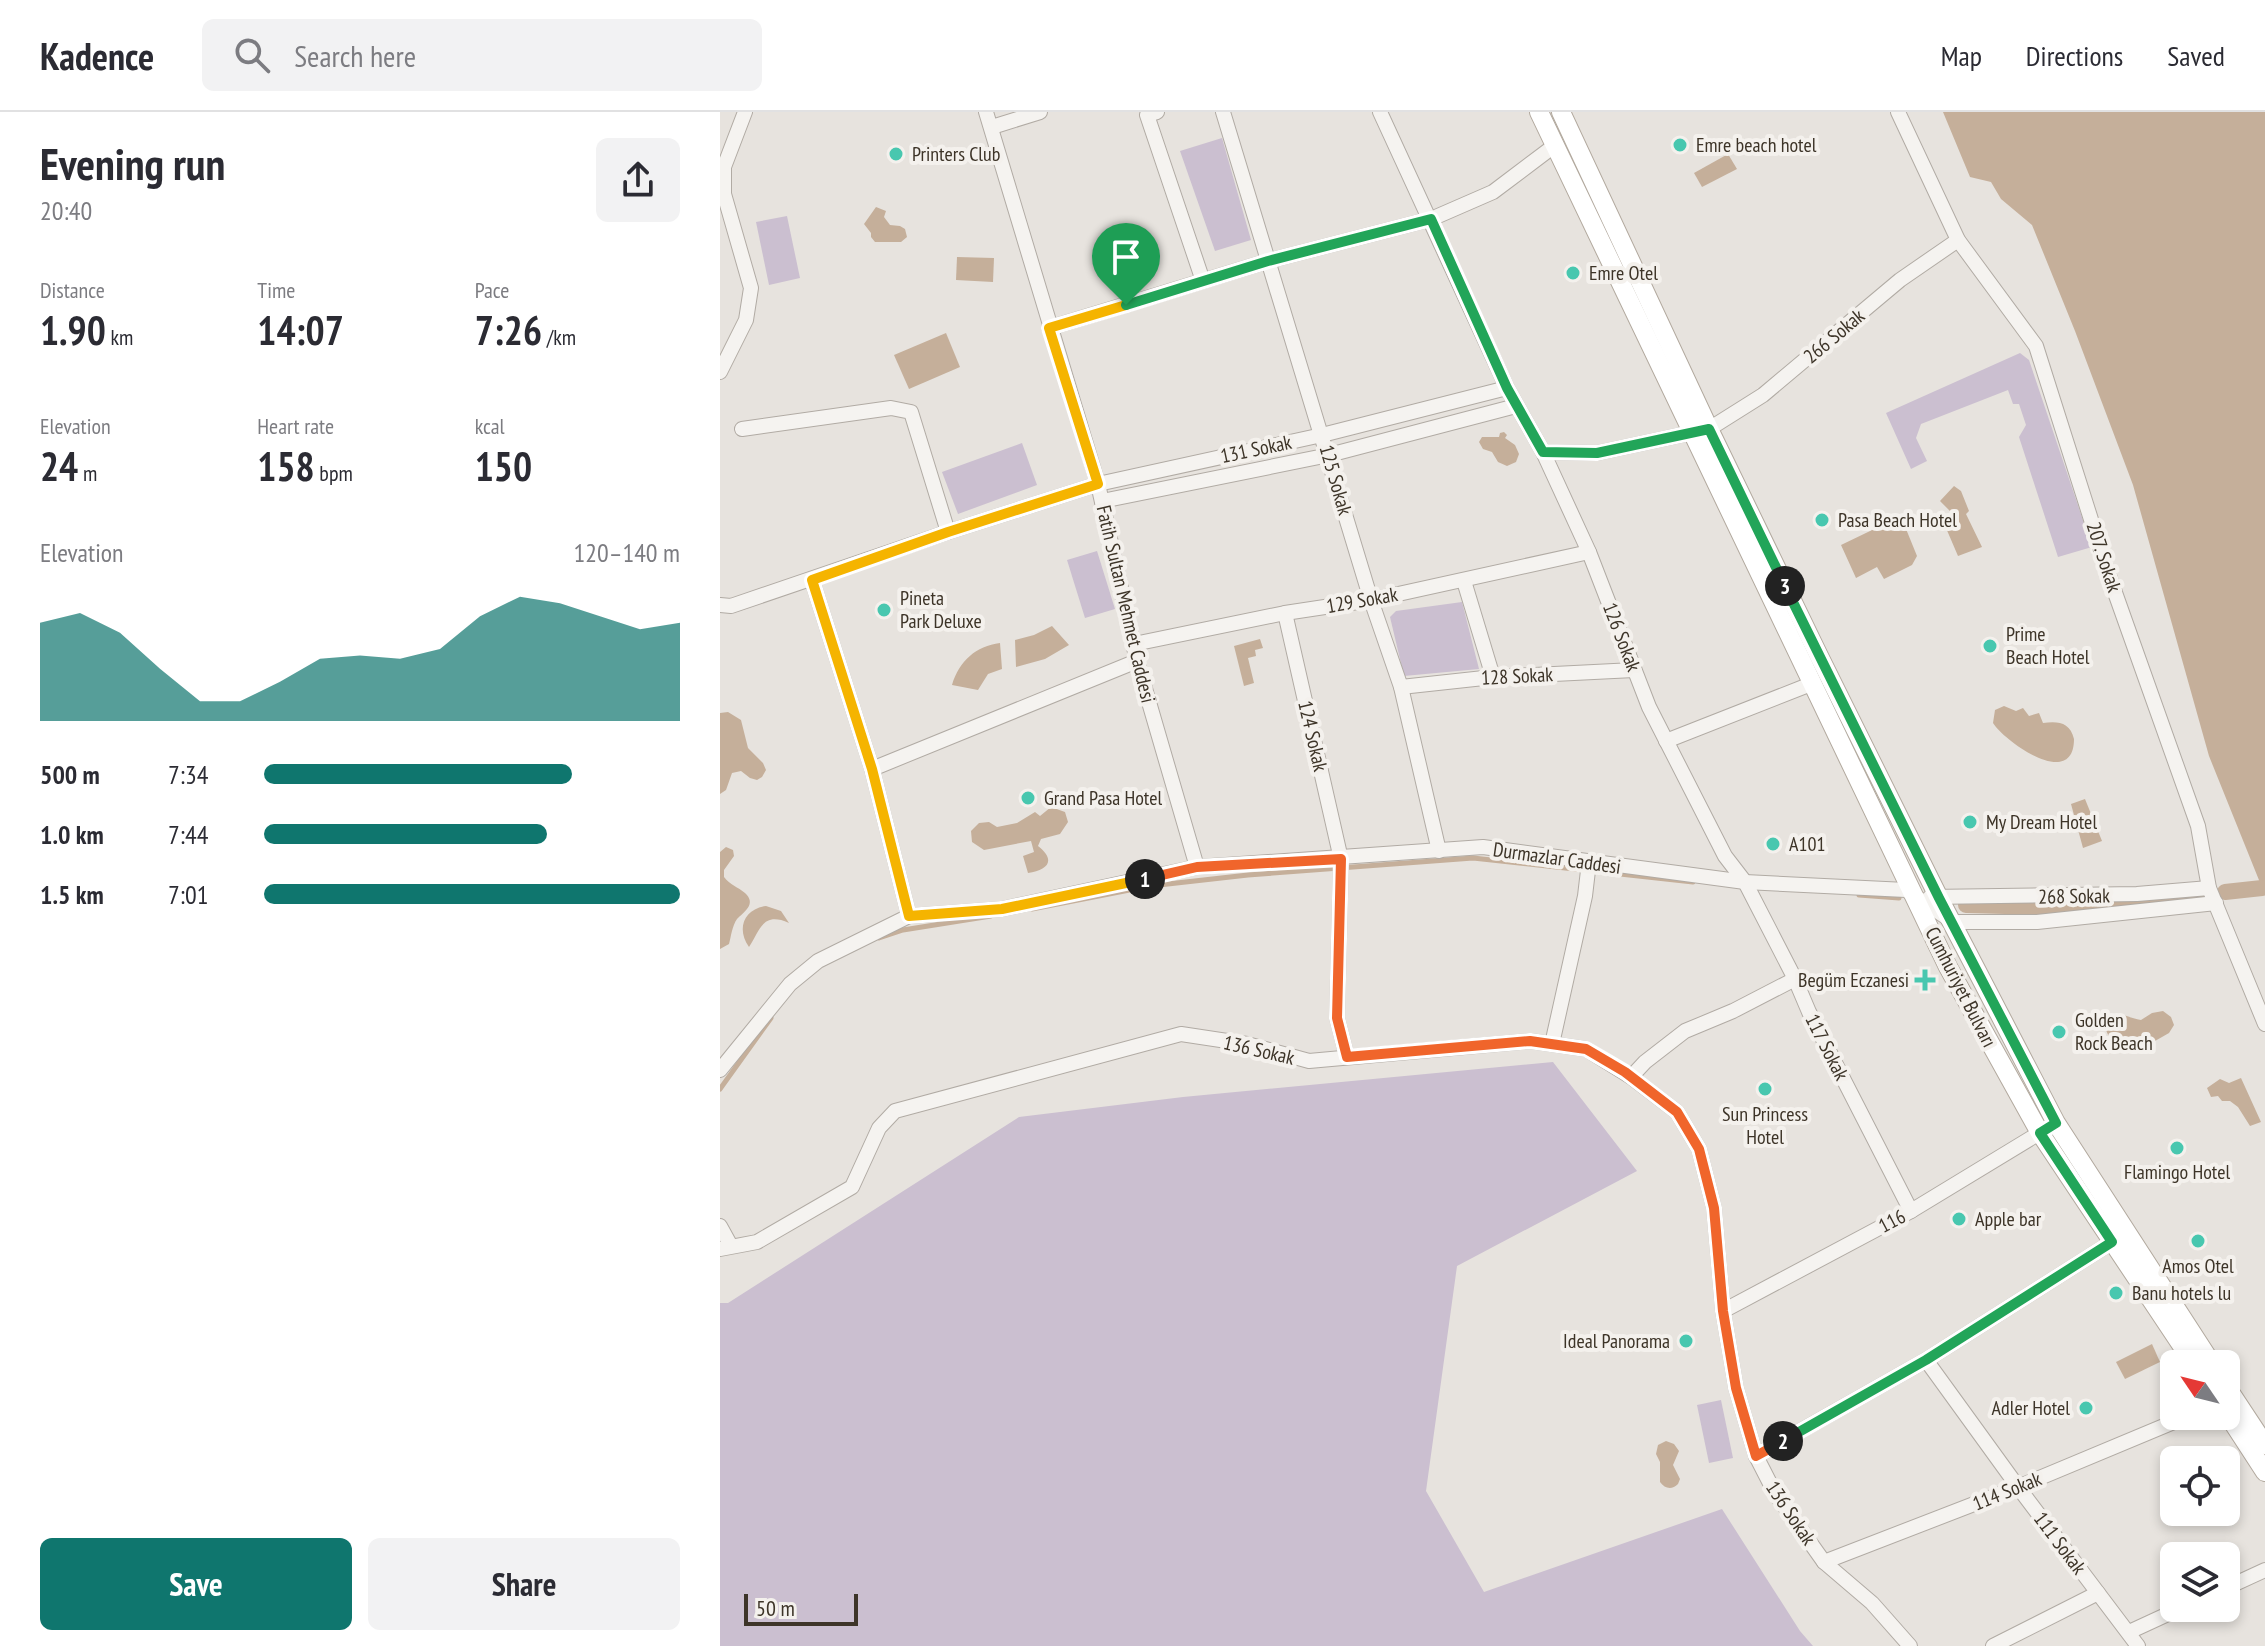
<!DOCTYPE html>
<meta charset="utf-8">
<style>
:root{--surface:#fff;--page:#f2f2f3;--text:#2b2b33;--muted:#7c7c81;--line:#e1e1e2;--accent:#0f766e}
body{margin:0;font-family:"PT Sans Narrow",sans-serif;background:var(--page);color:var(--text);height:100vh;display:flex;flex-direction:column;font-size:30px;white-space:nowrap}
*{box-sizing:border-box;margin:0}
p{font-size:26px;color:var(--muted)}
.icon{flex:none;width:44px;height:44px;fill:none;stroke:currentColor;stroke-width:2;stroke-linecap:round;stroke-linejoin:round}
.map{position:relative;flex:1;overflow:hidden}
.side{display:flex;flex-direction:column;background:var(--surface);width:720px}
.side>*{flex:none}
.needle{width:52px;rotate:305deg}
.controls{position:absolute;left:1440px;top:1238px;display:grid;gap:16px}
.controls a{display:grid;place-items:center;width:80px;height:80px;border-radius:12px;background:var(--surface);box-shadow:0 4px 12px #0003;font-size:40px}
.scale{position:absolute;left:24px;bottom:20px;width:114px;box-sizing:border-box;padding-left:8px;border:4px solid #3d3428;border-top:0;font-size:22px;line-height:28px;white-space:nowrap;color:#3d3428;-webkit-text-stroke:6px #f4f1ed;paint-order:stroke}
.pin{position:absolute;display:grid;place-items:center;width:68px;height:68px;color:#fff;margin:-82px -34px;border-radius:50% 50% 50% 0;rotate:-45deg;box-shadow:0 0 8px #0007}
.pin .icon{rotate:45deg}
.km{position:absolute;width:40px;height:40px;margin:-20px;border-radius:50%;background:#222;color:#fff;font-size:22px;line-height:40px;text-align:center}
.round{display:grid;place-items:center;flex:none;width:84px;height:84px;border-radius:12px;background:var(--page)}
.summary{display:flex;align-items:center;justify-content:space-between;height:136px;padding:0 40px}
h1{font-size:44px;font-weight:800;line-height:60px}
.stats{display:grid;grid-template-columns:repeat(3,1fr);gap:12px;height:136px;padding:8px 40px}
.stats div{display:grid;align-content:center}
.stats b{font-size:40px;font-weight:800}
.stats small{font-size:22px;font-weight:400}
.stats p{font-size:22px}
.chart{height:224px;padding:16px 40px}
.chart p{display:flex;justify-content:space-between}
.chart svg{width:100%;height:144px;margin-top:8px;fill:var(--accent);opacity:.7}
.cta{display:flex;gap:16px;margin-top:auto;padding:16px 40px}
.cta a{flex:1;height:92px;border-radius:12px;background:var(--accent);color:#fff;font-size:32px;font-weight:800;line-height:92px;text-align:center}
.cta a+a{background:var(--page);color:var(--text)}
ul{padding:0 40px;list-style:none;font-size:26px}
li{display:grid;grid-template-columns:128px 96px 1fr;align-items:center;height:60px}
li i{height:20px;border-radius:10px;background:var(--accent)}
header{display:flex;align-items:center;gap:48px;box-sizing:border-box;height:112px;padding:0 40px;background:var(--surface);border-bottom:2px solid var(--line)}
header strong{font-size:38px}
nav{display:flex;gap:44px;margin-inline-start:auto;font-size:28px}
.search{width:560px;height:72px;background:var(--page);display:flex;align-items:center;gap:20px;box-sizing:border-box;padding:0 28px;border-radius:12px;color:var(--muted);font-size:30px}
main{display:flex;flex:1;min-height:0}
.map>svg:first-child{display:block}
</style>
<header>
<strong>Kadence</strong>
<div class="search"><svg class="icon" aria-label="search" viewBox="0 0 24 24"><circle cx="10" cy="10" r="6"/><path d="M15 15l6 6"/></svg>Search here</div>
<nav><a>Map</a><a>Directions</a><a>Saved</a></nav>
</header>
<main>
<section class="side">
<div class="summary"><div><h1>Evening run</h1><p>20:40</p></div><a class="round"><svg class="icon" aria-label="share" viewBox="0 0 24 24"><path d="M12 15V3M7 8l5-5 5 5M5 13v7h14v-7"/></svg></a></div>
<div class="stats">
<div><p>Distance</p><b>1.90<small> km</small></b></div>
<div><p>Time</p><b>14:07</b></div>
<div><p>Pace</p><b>7:26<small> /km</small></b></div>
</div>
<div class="stats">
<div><p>Elevation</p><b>24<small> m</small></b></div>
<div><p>Heart rate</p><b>158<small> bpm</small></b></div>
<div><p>kcal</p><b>150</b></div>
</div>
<div class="chart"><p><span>Elevation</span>120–140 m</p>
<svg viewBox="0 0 160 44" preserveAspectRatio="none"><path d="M0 44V14L10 11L20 17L30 28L40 38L50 38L60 32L70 25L80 24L90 25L100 22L110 12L120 6L130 8L140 12L150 16L160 14V44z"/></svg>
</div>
<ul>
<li><b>500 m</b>7:34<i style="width:74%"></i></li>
<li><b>1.0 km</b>7:44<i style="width:68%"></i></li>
<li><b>1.5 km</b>7:01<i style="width:100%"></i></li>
</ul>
<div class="cta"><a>Save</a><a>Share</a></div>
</section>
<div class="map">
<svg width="1545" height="1534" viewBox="0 0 1545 1534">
<rect width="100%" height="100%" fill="#e7e3de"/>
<g fill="#cbbfd0">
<path d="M502,26L531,128L495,139L460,39Z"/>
<path d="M67,104L80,166L49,173L36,110Z"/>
<path d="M1300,241L1309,248L1372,435L1338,445L1299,325L1306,313L1299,292H1293L1288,278L1201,312L1196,326L1207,349L1191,357L1166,301Z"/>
<path d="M302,331L317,373L238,402L222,360Z"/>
<path d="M377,439L395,497L365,506L347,448Z"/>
<path d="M742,490L759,557L684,564L670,505L676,499Z"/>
<path d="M833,950L917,1059L737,1154L706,1379L764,1480L1002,1397L1080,1519L1093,1534H0V1191H8L299,1005L463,985Z"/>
<path d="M1001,1288L1013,1346L989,1351L977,1293Z"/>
</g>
<g fill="#c5af9a">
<path d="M1223,0H1545V783L1489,644L1413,373L1355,219L1312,113L1281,87L1271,70L1250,65Z"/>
<path d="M1008,42L1017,57L982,75L974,61Z"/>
<path d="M156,95L166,99L164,105L170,113L180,114L185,117L187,125L181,130H155L151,125V121L144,112Z"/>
<path d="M237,145L274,146L273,170L236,168Z"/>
<path d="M226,221L240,255L189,277L174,243Z"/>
<path d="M784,320L787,323L785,326L795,333L799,342L796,350L787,354L778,350L772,340L763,337L759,330L762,325H779L780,321Z"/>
<path d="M1234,374L1241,379L1249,399L1246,402L1262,435L1238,444L1223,409L1231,406L1233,402L1220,389Z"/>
<path d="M1175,407L1184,412L1197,444L1192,453L1164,467L1157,455L1136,466L1121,433Z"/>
<path d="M332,514L349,533L325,547L296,555L295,528L314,523Z"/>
<path d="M540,527L543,536L535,538L536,544L528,546L534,571L524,574L514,534Z"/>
<path d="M280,531L282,557L268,562L258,578L232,573C239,549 256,534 280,531Z"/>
<path d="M1284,594L1296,599L1303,596L1309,604L1319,601L1323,611C1338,609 1350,610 1354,627C1354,678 1286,631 1273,611L1275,598Z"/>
<path d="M8,600L21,608L28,636L43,651L46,658L42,665L37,668L30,666L21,659L12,661L6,678L0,682V601Z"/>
<path d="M1365,687L1382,729L1363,736L1351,692Z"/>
<path d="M331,695L345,700L348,710L340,722L321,727L318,734C337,749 327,758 308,761L303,744L314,740L311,729L264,738L252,730L251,719L259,711L269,710L277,715L297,711L315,700L320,704Z"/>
<path d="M6,735L13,738L14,744L4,758V765C10,773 18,775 25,781C37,792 24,800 17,807C12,814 11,825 9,832L0,837V740Z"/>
<path d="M46,794L61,799L69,811C42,799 40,819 29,835C16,817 24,797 46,794Z"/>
<path d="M1443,899L1451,905L1454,913L1449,921L1421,937L1410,925L1390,926C1383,916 1382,900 1399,902C1406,903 1413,907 1421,908L1432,901Z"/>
<path d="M1521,966L1541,1010L1530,1014L1518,995L1510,989H1502L1498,984L1491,985L1487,976L1500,967L1509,971Z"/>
<path d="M1432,1232L1440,1250L1405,1267L1396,1250Z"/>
<path d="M946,1329L954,1332L959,1339L953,1353L960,1367L958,1372C952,1378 945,1377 940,1370V1350L936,1342L938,1333Z"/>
</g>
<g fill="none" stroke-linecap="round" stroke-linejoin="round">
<g stroke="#c5af9a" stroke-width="5">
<path d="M1139,783L1179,786"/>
<path d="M312,797L430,774L528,763L753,746L973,770"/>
<path d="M159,826L183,818L271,804"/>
<path d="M0,977L51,906"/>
</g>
<g stroke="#c5af9a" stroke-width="16">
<path d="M1505,780L1542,776"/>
<path d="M1246,793L1368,796L1478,784"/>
</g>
<g stroke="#b1aba4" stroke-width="16">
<g id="minor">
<path d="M266,0L378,372L417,549L477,755"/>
<path d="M437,0L427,3L483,169"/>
<path d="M503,0L651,488L681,575L719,739"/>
<path d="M660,0L787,276L823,340L869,440L929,595L1005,744L1025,770L1075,867L1089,900L1191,1099"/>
<path d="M1178,0L1238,128L1316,234L1387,458L1478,714L1489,776L1545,912"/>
<path d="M272,15L320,0"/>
<path d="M329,216L548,149L711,107L773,80L834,34"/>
<path d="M0,260L26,208L31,176L4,82V55L25,0"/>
<path d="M22,317L171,296L191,300L228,420"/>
<path d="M823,340L877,341L989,317L1043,283L1180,168L1238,128"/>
<path d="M382,389L609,343L796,294"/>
<path d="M92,468L152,657L189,804"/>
<path d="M744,469L773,565"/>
<path d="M0,493L11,494L228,420L378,372L602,323L787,276"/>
<path d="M565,501L621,747L617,906L627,945"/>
<path d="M414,532L565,501L651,488L869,440"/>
<path d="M681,575L773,565L914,558"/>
<path d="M946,629L1091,572"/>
<path d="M152,657L417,549"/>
<path d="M1210,785L1417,782L1489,776"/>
<path d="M832,932L865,784L869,750"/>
<path d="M0,958L70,872L98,849L189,804L282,797L477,755L763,735L1025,770L1186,778L1233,810H1317L1496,791"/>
<path d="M911,965L925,950L965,919L1013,899L1075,867"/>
<path d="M0,1114L11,1134"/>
<path d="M0,1137L37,1130L132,1075L159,1016L175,999L461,922L527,932L589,949L810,929L866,937L911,965L957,1000L979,1037L994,1096L1003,1199L1016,1276L1036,1344L1055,1381L1104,1450L1152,1491L1190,1534"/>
<path d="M1003,1199L1191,1099L1326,1017"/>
<path d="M1206,1248L1298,1375L1418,1534"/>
<path d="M1036,1344L1206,1248L1392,1130"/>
<path d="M1104,1450L1298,1375L1468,1304"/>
<path d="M1506,1476L1545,1458"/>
<path d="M1409,1520L1461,1496"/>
<path d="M1273,1534L1378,1481"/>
</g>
</g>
<g stroke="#b2a99e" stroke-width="20">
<g id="major">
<path d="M819,0L1228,855L1320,1021L1474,1252"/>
<path d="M841,0L989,317L1099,544L1219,786L1336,1011L1492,1252"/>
<path d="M1506,1274L1545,1333"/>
<path d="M1506,1300L1545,1360"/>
</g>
</g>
<use href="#minor" stroke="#f5f3f0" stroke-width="14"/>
<use href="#major" stroke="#fff" stroke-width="18"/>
</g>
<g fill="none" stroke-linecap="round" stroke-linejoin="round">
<g stroke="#fff" stroke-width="16">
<path id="split-1" d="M406,193L329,216L378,372L228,420L92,468L152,657L189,804L282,797L425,767"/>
</g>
<g stroke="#fff" stroke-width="16">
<path id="split-2" d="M425,767L477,755L621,747L617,906L627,945L810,929L866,937L905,960L957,1000L979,1037L994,1096L1003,1199L1016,1276L1036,1344L1063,1329"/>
</g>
<g stroke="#fff" stroke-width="16">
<path id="split-3" d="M1063,1329L1206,1248L1392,1130L1320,1021L1336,1011L1219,786L1065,474"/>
</g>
<g stroke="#fff" stroke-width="16">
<path id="split-4" d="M406,193L548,149L711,107L787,276L823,340L877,341L989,317L1065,474"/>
</g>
<use href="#split-1" stroke="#f5b400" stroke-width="10"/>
<use href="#split-2" stroke="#f0652b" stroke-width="10"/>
<use href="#split-3" stroke="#22a559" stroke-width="10"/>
<use href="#split-4" stroke="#22a559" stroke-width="10"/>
</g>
<g fill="#48c7af" stroke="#f4f1ed" stroke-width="3">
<circle cx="960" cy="33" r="8"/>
<circle cx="176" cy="42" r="8"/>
<circle cx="853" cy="161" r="8"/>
<circle cx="1102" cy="408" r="8"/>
<circle cx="164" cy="498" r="8"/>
<circle cx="1270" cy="534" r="8"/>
<circle cx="308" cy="686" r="8"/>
<circle cx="1250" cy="710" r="8"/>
<circle cx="1053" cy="732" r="8"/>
<path d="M1201 856h8v8h8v8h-8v8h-8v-8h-8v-8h8z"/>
<circle cx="1339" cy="920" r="8"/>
<circle cx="1045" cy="977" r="8"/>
<circle cx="1457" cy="1036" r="8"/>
<circle cx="1239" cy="1107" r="8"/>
<circle cx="1478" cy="1129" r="8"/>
<circle cx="1396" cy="1181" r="8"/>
<circle cx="966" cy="1229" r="8"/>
<circle cx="1366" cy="1296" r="8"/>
</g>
<g text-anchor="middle" stroke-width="8" stroke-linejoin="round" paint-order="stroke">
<g font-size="20" fill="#3d3428" stroke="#f4f1ed" text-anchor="start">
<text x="976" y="40">Emre beach hotel</text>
<text x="192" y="49">Printers Club</text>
<text x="869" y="168">Emre Otel</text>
<text x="1118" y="415">Pasa Beach Hotel</text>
<text x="180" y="493">Pineta<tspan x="180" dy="23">Park Deluxe</tspan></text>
<text x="1286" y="529">Prime<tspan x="1286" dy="23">Beach Hotel</tspan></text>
<text x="324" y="693">Grand Pasa Hotel</text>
<text x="1266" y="717">My Dream Hotel</text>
<text x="1069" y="739">A101</text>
<text x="1189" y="875" text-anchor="end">Begüm Eczanesi</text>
<text x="1355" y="915">Golden<tspan x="1355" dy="23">Rock Beach</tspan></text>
<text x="1045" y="1009" text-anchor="middle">Sun Princess<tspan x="1045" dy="23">Hotel</tspan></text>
<text x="1457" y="1067" text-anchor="middle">Flamingo Hotel</text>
<text x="1255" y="1114">Apple bar</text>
<text x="1478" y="1161" text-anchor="middle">Amos Otel</text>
<text x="1412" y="1188">Banu hotels lu</text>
<text x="950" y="1236" text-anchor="end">Ideal Panorama</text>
<text x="1350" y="1303" text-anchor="end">Adler Hotel</text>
</g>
<g font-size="20" fill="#3d3428" stroke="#f4f1ed">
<text transform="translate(1114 224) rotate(-40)" y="7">266 Sokak</text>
<text transform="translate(536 337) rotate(-12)" y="7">131 Sokak</text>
<text transform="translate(616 368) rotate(74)" y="7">125 Sokak</text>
<text transform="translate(1384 445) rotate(72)" y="7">207. Sokak</text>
<text transform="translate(642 488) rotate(-10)" y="7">129 Sokak</text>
<text transform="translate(406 492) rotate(77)" y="7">Fatih Sultan Mehmet Caddesi</text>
<text transform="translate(902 525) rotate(69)" y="7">126 Sokak</text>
<text transform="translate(797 564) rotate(-3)" y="7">128 Sokak</text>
<text transform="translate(593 624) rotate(77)" y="7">124 Sokak</text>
<text transform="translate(837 746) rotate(8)" y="7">Durmazlar Caddesi</text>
<text transform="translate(1354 784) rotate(-1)" y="7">268 Sokak</text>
<text transform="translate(1241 875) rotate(63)" y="7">Cumhuriyet Bulvarı</text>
<text transform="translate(1107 935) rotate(63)" y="7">117 Sokak</text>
<text transform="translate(539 938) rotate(13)" y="7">136 Sokak</text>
<text transform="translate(1172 1109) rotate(-28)" y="7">116</text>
<text transform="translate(1287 1379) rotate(-22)" y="7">114 Sokak</text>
<text transform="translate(1071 1401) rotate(56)" y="7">136 Sokak</text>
<text transform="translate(1340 1431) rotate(53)" y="7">111 Sokak</text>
</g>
</g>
</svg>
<div class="controls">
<a><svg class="needle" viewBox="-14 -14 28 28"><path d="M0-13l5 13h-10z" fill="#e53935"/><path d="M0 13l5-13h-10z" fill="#7c7c81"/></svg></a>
<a><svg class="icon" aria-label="locate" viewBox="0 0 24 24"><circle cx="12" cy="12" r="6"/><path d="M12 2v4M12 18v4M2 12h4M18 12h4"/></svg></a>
<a><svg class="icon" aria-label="layers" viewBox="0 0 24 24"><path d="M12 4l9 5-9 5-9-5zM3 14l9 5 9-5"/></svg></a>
</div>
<div class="scale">50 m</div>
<div class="pin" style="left:406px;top:193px;background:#1e9e55"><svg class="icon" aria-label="arrive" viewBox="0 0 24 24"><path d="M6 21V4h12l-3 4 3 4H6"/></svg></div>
<b class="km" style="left:425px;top:767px">1</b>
<b class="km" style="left:1063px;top:1329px">2</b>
<b class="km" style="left:1065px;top:474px">3</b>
</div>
</main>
